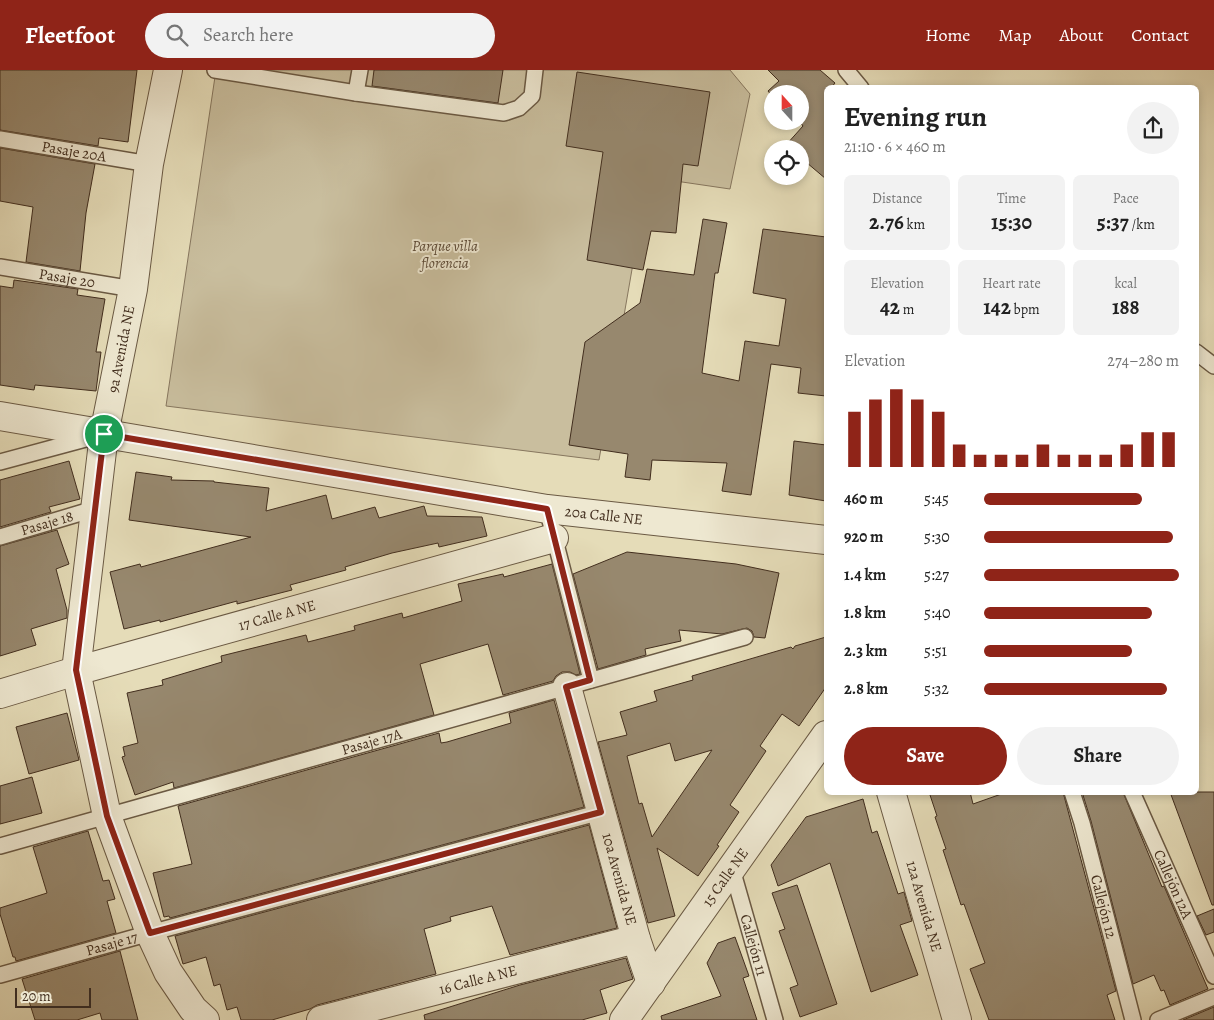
<!DOCTYPE html>
<meta charset="utf-8">
<style>
:root{--surface:#fff;--page:#f2f2f2;--text:#222;--muted:#767676;--accent:#8f2418}
body{margin:0;font-family:Alegreya,serif;background:var(--page);color:var(--text);height:100vh;display:flex;flex-direction:column;font-size:19px;white-space:nowrap}
*{box-sizing:border-box;margin:0}
p{font-size:16px;color:var(--muted)}
.icon{flex:none;width:28px;height:28px;fill:none;stroke:currentColor;stroke-width:2;stroke-linecap:round;stroke-linejoin:round}
.map{position:relative;flex:1;overflow:hidden}
.sheet{position:absolute;left:824px;top:15px;width:375px;height:710px;display:flex;flex-direction:column;background:var(--surface);border-radius:8px;box-shadow:0 2px 8px #0003}
.sheet>*{flex:none}
.needle{width:32px;rotate:339deg}
.controls{position:absolute;left:764px;top:15px;display:grid;gap:10px}
.controls a{display:grid;place-items:center;width:45px;height:45px;border-radius:50%;background:var(--surface);box-shadow:0 2px 8px #0003;font-size:25px}
.scale{position:absolute;left:15px;bottom:12px;width:76px;box-sizing:border-box;padding-left:5px;border:2px solid #422e1e;border-top:0;font-size:14px;line-height:18px;white-space:nowrap;color:#422e1e;-webkit-text-stroke:4px #eee8d1;paint-order:stroke}
.pin{position:absolute;display:grid;place-items:center;width:42px;height:42px;color:#fff;margin:-21px;border:2px solid #fff;border-radius:50%;box-shadow:0 1px 5px #0007}
.round{display:grid;place-items:center;flex:none;width:52px;height:52px;border-radius:26px;background:var(--page)}
.summary{display:flex;align-items:center;justify-content:space-between;height:85px;padding:0 20px}
h1{font-size:28px;font-weight:700;line-height:38px}
.figures{display:grid;grid-template-columns:repeat(3,1fr);gap:8px;height:85px;padding:5px 20px}
.figures div{display:grid;align-content:center;border-radius:8px;background:var(--page);text-align:center}
.figures b{font-size:21px;font-weight:700}
.figures small{font-size:14px;font-weight:400}
.figures p{font-size:14px}
.chart{height:140px;padding:10px 20px}
.chart p{display:flex;justify-content:space-between}
.chart svg{width:100%;height:90px;margin-top:5px;stroke:var(--accent);stroke-width:6}
.cta{display:flex;gap:10px;margin-top:auto;padding:10px 20px}
.cta a{flex:1;height:58px;border-radius:30px;background:var(--accent);color:#fff;font-size:20px;font-weight:700;line-height:58px;text-align:center}
.cta a+a{background:var(--page);color:var(--text)}
ul{padding:0 20px;list-style:none;font-size:16px}
li{display:grid;grid-template-columns:80px 60px 1fr;align-items:center;height:38px}
li i{height:12px;border-radius:6px;background:var(--accent)}
header{display:flex;align-items:center;gap:30px;box-sizing:border-box;height:70px;padding:0 25px;background:var(--accent);color:#fff}
header strong{font-size:24px}
nav{display:flex;gap:28px;margin-inline-start:auto;font-size:18px}
.search{width:350px;height:45px;background:var(--page);display:flex;align-items:center;gap:12px;box-sizing:border-box;padding:0 18px;border-radius:28px;color:var(--muted);font-size:19px}
.map>svg:first-child{display:block}
</style>
<header>
<strong>Fleetfoot</strong>
<div class="search"><svg class="icon" aria-label="search" viewBox="0 0 24 24"><circle cx="10" cy="10" r="6"/><path d="M15 15l6 6"/></svg>Search here</div>
<nav><a>Home</a><a>Map</a><a>About</a><a>Contact</a></nav>
</header>
<div class="map">
<svg width="1214" height="950" viewBox="0 0 1214 950">
<rect width="100%" height="100%" fill="#e5dcb8"/>
<filter id="stains"><feTurbulence type="fractalNoise" baseFrequency=".004" numOctaves="4"/><feColorMatrix values="0 0 0 0 .2 0 0 0 0 .09 0 0 0 0 .02 0 0 0 .5 -.17"/></filter>
<radialGradient id="worn" r=".72"><stop offset=".6" stop-color="#630" stop-opacity="0"/><stop offset="1" stop-color="#630" stop-opacity=".3"/></radialGradient>
<path fill="#c9be9e" stroke="#86765e" d="M216,0H730L750,24L730,119L648,107L599,390L166,336Z"/>
<g fill="#97886e" stroke="#422e1e" fill-rule="evenodd">
<path d="M0,0H137L128,72L99,68L98,76L0,60Z"/>
<path d="M374,0H503L498,33L372,16Z"/>
<path d="M768,0H820L835,13L831,18H826V109L800,87V79H790L786,75L803,56L799,51H800V24H772V26L768,21L779,11Z"/>
<path d="M577,2L710,22L698,96L683,94L676,163L651,161L643,200L587,190L603,82L566,76Z"/>
<path d="M0,78L95,94L86,143L80,201L26,192L33,137L0,131Z"/>
<path d="M703,149L727,153L718,203H715L702,303L739,311L745,271L779,276L786,229L753,223L763,159L826,167V326L798,323L801,298L771,294L751,425L722,421L727,393L652,390L650,410L625,407L628,384L569,375L585,272L640,233L647,199L694,205Z"/>
<path d="M14,210L78,219L77,225L105,229L96,282H101L96,321L35,315L34,320L0,315V216L13,218Z"/>
<path d="M794,371L826,375V431L789,425Z"/>
<path d="M69,391L80,429L49,437L51,442L0,457V410Z"/>
<path d="M136,402L172,407L171,410L214,411V412L269,418L266,441L326,425L332,449L375,437L379,448L424,436L427,446L482,447L487,466L439,477L438,473L392,483L345,497L346,500L290,515L292,520L237,534V531L160,552V550L124,559L110,502L140,494L141,497L251,467L129,450Z"/>
<path d="M57,460L69,494L56,499L67,540V548L31,559L36,575L0,586V476Z"/>
<path d="M627,482L736,494L779,503L765,568L754,567L752,561L747,558L722,564L679,560L681,571L645,579L646,585L598,599L573,504Z"/>
<path d="M552,494L580,604L576,605L570,602H562L556,606L553,611L503,625L488,574L420,594L434,645L174,718L173,712L135,725L122,687L125,686L123,677L138,673L127,623L163,615L162,610L222,592L221,586L306,565L308,572L355,560L354,556L402,543L403,548L462,531L458,514L503,504L504,507Z"/>
<path d="M826,567V617L799,656L782,644L760,676L766,681L730,735L739,742L717,775L719,776L698,806L657,778L675,846L648,853L598,672L627,665L620,642L657,631L654,621L693,610L692,606L791,577L793,579L795,576ZM670,673L675,691L712,680L652,767L642,733L639,734L627,686Z"/>
<path d="M554,630L584,737L170,848L169,846L164,847L153,803L192,794L178,736L439,663L441,673L447,672L511,653L509,643Z"/>
<path d="M67,643L79,690L29,704L16,657Z"/>
<path d="M32,707L42,743L0,754V716Z"/>
<path d="M929,722H970L973,734L1007,722H1063L1116,921L1107,925L1115,950H989L970,899L985,893L964,834L961,835L943,780L946,779L935,747L937,746Z"/>
<path d="M1082,722H1123L1162,817L1164,816L1208,919L1170,935L1164,920L1161,921L1154,905L1133,914L1091,751Z"/>
<path d="M1170,722H1214V835H1212Z"/>
<path d="M863,729L872,763L877,761L898,824L904,822L912,851L900,855L918,905L871,922L830,793L778,816L771,795L806,747Z"/>
<path d="M589,755L617,858L510,885L492,836L450,847L451,851L424,859L436,904L317,935L310,939L272,950H241L237,937L227,940L220,914L214,916L206,887L183,894L175,866Z"/>
<path d="M88,761L103,811L109,810L115,829L107,831L116,863L16,891L15,887H13L0,844V838L47,823L33,777Z"/>
<path d="M797,815L837,934L800,947L790,918L798,915L779,861L785,859L772,823Z"/>
<path d="M1214,839V862L1206,865L1197,846Z"/>
<path d="M735,867L749,906L743,908L757,950H662L661,946L721,926L707,893L718,873Z"/>
<path d="M120,881L138,950H102L100,943L77,950H35L22,909Z"/>
<path d="M626,888L633,909L600,920L607,943L582,950H425L424,945L520,915Z"/>
<path d="M1214,937V950H1183Z"/>
</g>
<g fill="none" stroke-linecap="round" stroke-linejoin="round">
<g stroke="#6b5a44" stroke-width="18">
<g id="service">
<path d="M215,0L356,23L504,43L519,38L532,26L535,0"/>
<path d="M846,0L861,18"/>
<path d="M356,23L360,0"/>
<path id="s1" d="M0,69L149,94"/>
<path id="s2" d="M0,197L133,219"/>
<path d="M1196,282L1214,296"/>
<path d="M0,392L93,367"/>
<path d="M547,439L591,610"/>
<path id="s3" d="M0,467L94,439"/>
<path id="s4" d="M1072,722L1082,753L1133,950"/>
<path id="s5" d="M1132,722L1214,906"/>
<path id="s6" d="M0,776L745,567"/>
<path id="s7" d="M732,799L775,950"/>
<path id="s8" d="M0,905L150,863L601,742"/>
<path d="M1158,950L1214,927"/>
</g>
</g>
<g stroke="#6b5a44" stroke-width="30">
<g id="minor">
<path d="M168,0L149,94L133,219L104,364L76,601L107,746L150,863L168,902L193,939L205,950"/>
<path id="s9" d="M0,346L547,439L826,470"/>
<path id="s10" d="M567,617L636,869L651,913"/>
<path id="s11" d="M0,624L76,601L554,468"/>
<path id="s12" d="M891,722L957,950"/>
<path id="s13" d="M321,950L636,869"/>
<path id="s14" d="M624,950L826,665"/>
</g>
</g>
<use href="#service" stroke="#eee8d1" stroke-width="15"/>
<use href="#minor" stroke="#eee8d1" stroke-width="28"/>
</g>
<g fill="none" stroke-linecap="round" stroke-linejoin="round">
<g stroke="#fff" stroke-width="10">
<path id="route" d="M104,364L547,439L590,610L566,617L601,742L150,863L107,746L76,600Z"/>
</g>
<use href="#route" stroke="#8f2418" stroke-width="6"/>
</g>
<g text-anchor="middle" stroke-width="4" stroke-linejoin="round" paint-order="stroke">
<g font-size="15" fill="#422e1e" stroke="#eee8d1">
<text dy="5" stroke="none"><textPath href="#s1" startOffset="75">Pasaje 20A</textPath></text>
<text dy="5" stroke="none"><textPath href="#s2" startOffset="68">Pasaje 20</textPath></text>
<text transform="translate(121 279) rotate(-79)" y="5">9a Avenida NE</text>
<text dy="5" stroke="none"><textPath href="#s9" startOffset="612">20a Calle NE</textPath></text>
<text dy="5" stroke="none"><textPath href="#s3" startOffset="49">Pasaje 18</textPath></text>
<text dy="5" stroke="none"><textPath href="#s11" startOffset="288">17 Calle A NE</textPath></text>
<text dy="5" stroke="none"><textPath href="#s6" startOffset="386">Pasaje 17A</textPath></text>
<text dy="5" stroke="none"><textPath href="#s14" startOffset="175">15 Calle NE</textPath></text>
<text dy="5" stroke="none"><textPath href="#s10" startOffset="199">10a Avenida NE</textPath></text>
<text dy="5" stroke="none"><textPath href="#s5" startOffset="101">Callejón 12A</textPath></text>
<text dy="5" stroke="none"><textPath href="#s12" startOffset="119">12a Avenida NE</textPath></text>
<text dy="5" stroke="none"><textPath href="#s4" startOffset="119">Callejón 12</textPath></text>
<text dy="5" stroke="none"><textPath href="#s8" startOffset="116">Pasaje 17</textPath></text>
<text dy="5" stroke="none"><textPath href="#s7" startOffset="79">Callejón 11</textPath></text>
<text dy="5" stroke="none"><textPath href="#s13" startOffset="162">16 Calle A NE</textPath></text>
</g>
<g font-size="15" font-style="italic" fill="#5d4b38" stroke="#eee8d1">
<text x="445" y="181">Parque villa<tspan x="445" dy="17">florencia</tspan></text>
</g>
</g>
<rect width="100%" height="100%" filter="url(#stains)"/>
<rect width="100%" height="100%" fill="url(#worn)"/>
</svg>
<div class="controls">
<a><svg class="needle" viewBox="-14 -14 28 28"><path d="M0-13l5 13h-10z" fill="#e53935"/><path d="M0 13l5-13h-10z" fill="#767676"/></svg></a>
<a><svg class="icon" aria-label="locate" viewBox="0 0 24 24"><circle cx="12" cy="12" r="6"/><path d="M12 2v4M12 18v4M2 12h4M18 12h4"/></svg></a>
</div>
<div class="scale">20 m</div>
<div class="pin" style="left:104px;top:364px;background:#1e9e55"><svg class="icon" aria-label="arrive" viewBox="0 0 24 24"><path d="M6 21V4h12l-3 4 3 4H6"/></svg></div>
<section class="sheet">
<div class="summary"><div><h1>Evening run</h1><p>21:10 · 6 × 460 m</p></div><a class="round"><svg class="icon" aria-label="share" viewBox="0 0 24 24"><path d="M12 15V3M7 8l5-5 5 5M5 13v7h14v-7"/></svg></a></div>
<div class="figures">
<div><p>Distance</p><b>2.76<small> km</small></b></div>
<div><p>Time</p><b>15:30</b></div>
<div><p>Pace</p><b>5:37<small> /km</small></b></div>
</div>
<div class="figures">
<div><p>Elevation</p><b>42<small> m</small></b></div>
<div><p>Heart rate</p><b>142<small> bpm</small></b></div>
<div><p>kcal</p><b>188</b></div>
</div>
<div class="chart"><p><span>Elevation</span>274–280 m</p>
<svg viewBox="0 0 160 44" preserveAspectRatio="none"><path d="M5 44V17M15 44V11M25 44V6M35 44V11M45 44V17M55 44V33M65 44V38M75 44V38M85 44V38M95 44V33M105 44V38M115 44V38M125 44V38M135 44V33M145 44V27M155 44V27"/></svg>
</div>
<ul>
<li><b>460 m</b>5:45<i style="width:81%"></i></li>
<li><b>920 m</b>5:30<i style="width:97%"></i></li>
<li><b>1.4 km</b>5:27<i style="width:100%"></i></li>
<li><b>1.8 km</b>5:40<i style="width:86%"></i></li>
<li><b>2.3 km</b>5:51<i style="width:76%"></i></li>
<li><b>2.8 km</b>5:32<i style="width:94%"></i></li>
</ul>
<div class="cta"><a>Save</a><a>Share</a></div>
</section>
</div>
